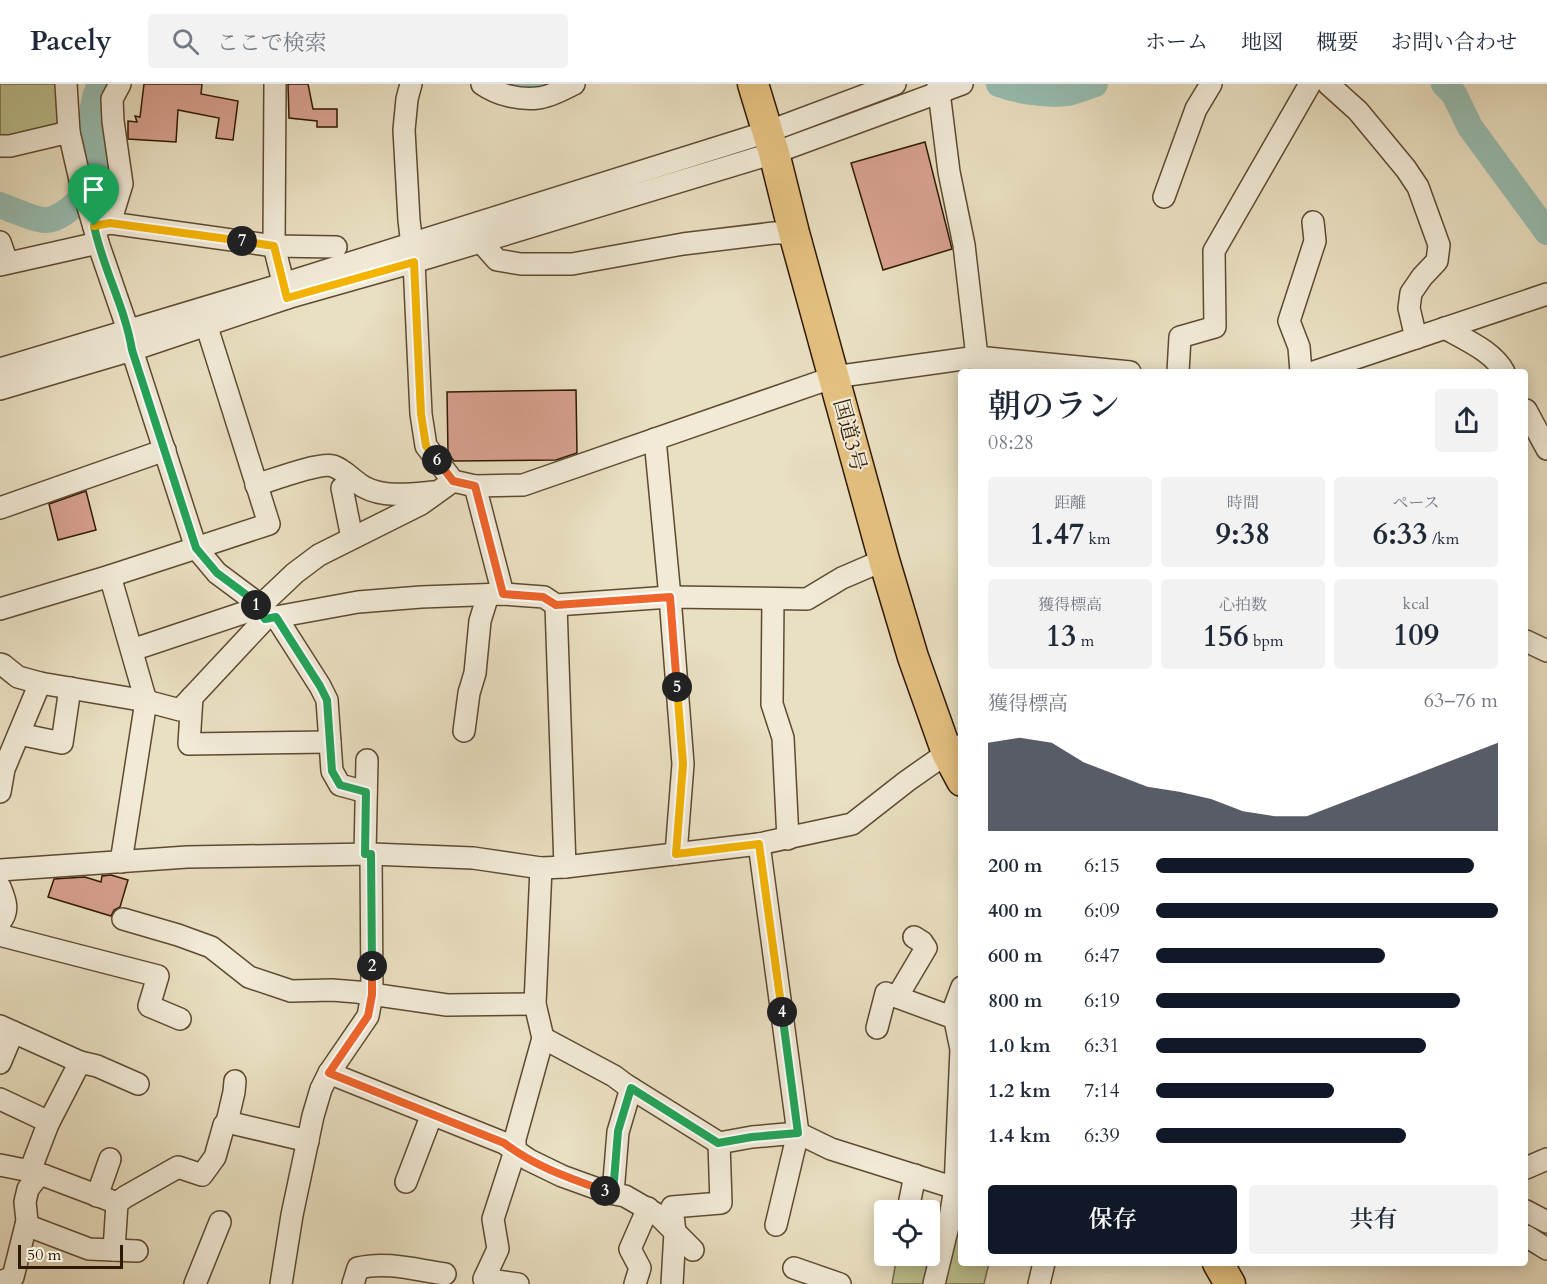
<!DOCTYPE html>
<html lang="ja">
<meta charset="utf-8">
<style>
:root{--surface:#fff;--page:#f2f2f3;--text:#1f2937;--muted:#747a83;--line:#e0e1e3;--accent:#111827}
body{margin:0;font-family:Cardo,"Noto Serif JP",serif;background:var(--page);color:var(--text);height:100vh;display:flex;flex-direction:column;font-size:22px;white-space:nowrap}
*{box-sizing:border-box;margin:0}
p{font-size:20px;color:var(--muted)}
.icon{flex:none;width:33px;height:33px;fill:none;stroke:currentColor;stroke-width:2;stroke-linecap:round;stroke-linejoin:round}
.map{position:relative;flex:1;overflow:hidden}
.sheet{position:absolute;left:958px;top:285px;width:570px;height:897px;display:flex;flex-direction:column;background:var(--surface);border-radius:6px;box-shadow:0 3px 15px #0003}
.sheet>*{flex:none}
.buttons{position:absolute;left:874px;top:1116px;display:grid;gap:12px}
.buttons a{display:grid;place-items:center;width:66px;height:66px;border-radius:6px;background:var(--surface);box-shadow:0 3px 15px #0003;font-size:30px}
.scale{position:absolute;left:18px;bottom:15px;width:105px;box-sizing:border-box;padding-left:6px;border:3px solid #301901;border-top:0;font-size:16px;line-height:21px;white-space:nowrap;color:#301901;-webkit-text-stroke:4px #f1ead7;paint-order:stroke}
.pin{position:absolute;display:grid;place-items:center;width:51px;height:51px;color:#fff;margin:-62px -26px;border-radius:50% 50% 50% 0;rotate:-45deg;box-shadow:0 0 6px #0007}
.pin .icon{rotate:45deg}
.km{position:absolute;width:30px;height:30px;margin:-15px;border-radius:50%;background:#222;color:#fff;font-size:16px;line-height:30px;text-align:center}
.round{display:grid;place-items:center;flex:none;width:63px;height:63px;border-radius:6px;background:var(--page)}
.summary{display:flex;align-items:center;justify-content:space-between;height:102px;padding:0 30px}
h1{font-size:33px;font-weight:600;line-height:45px}
.metrics{display:grid;grid-template-columns:repeat(3,1fr);gap:9px;height:102px;padding:6px 30px}
.metrics div{display:grid;align-content:center;border-radius:6px;background:var(--page);text-align:center}
.metrics b{font-size:30px;font-weight:600}
.metrics small{font-size:16px;font-weight:400}
.metrics p{font-size:16px}
.chart{height:168px;padding:12px 30px}
.chart p{display:flex;justify-content:space-between}
.chart svg{width:100%;height:108px;margin-top:6px;fill:var(--accent);opacity:.7}
.button{display:flex;gap:12px;margin-top:auto;padding:12px 30px}
.button a{flex:1;height:69px;border-radius:6px;background:var(--accent);color:#fff;font-size:24px;font-weight:600;line-height:69px;text-align:center}
.button a+a{background:var(--page);color:var(--text)}
ul{padding:0 30px;list-style:none;font-size:20px}
li{display:grid;grid-template-columns:96px 72px 1fr;align-items:center;height:45px}
li i{height:15px;border-radius:8px;background:var(--accent)}
header{display:flex;align-items:center;gap:36px;box-sizing:border-box;height:84px;padding:0 30px;background:var(--surface);border-bottom:2px solid var(--line)}
header strong{font-size:28px}
nav{display:flex;gap:33px;margin-inline-start:auto;font-size:21px}
.search{width:420px;height:54px;background:var(--page);display:flex;align-items:center;gap:15px;box-sizing:border-box;padding:0 21px;border-radius:6px;color:var(--muted);font-size:22px}
.map>svg:first-child{display:block}
</style>
<header>
<strong>Pacely</strong>
<div class="search"><svg class="icon" aria-label="search" viewBox="0 0 24 24"><circle cx="10" cy="10" r="6"/><path d="M15 15l6 6"/></svg>ここで検索</div>
<nav><a>ホーム</a><a>地図</a><a>概要</a><a>お問い合わせ</a></nav>
</header>
<div class="map">
<svg width="1547" height="1200" viewBox="0 0 1547 1200">
<rect width="100%" height="100%" fill="#e9dfc1"/>
<filter id="stains"><feTurbulence type="fractalNoise" baseFrequency=".00333" numOctaves="4"/><feColorMatrix values="0 0 0 0 .2 0 0 0 0 .09 0 0 0 0 .02 0 0 0 .5 -.17"/></filter>
<radialGradient id="worn" r=".72"><stop offset=".6" stop-color="#630" stop-opacity="0"/><stop offset="1" stop-color="#630" stop-opacity=".3"/></radialGradient>
<g fill="#bdc08e" stroke="#766c48" stroke-width="1.5">
<path d="M0,0H66L69,48L0,62Z"/>
<path d="M907,1117L961,1139L962,1179H989L984,1200H892L897,1172H930V1126H905Z"/>
</g>
<g fill="none" stroke-linecap="round" stroke-linejoin="round">
<g stroke="#97bdb1" stroke-width="26">
<path d="M510,0C525,5 539,5 554,0"/>
<path d="M999,0C1018,7 1048,12 1068,9C1077,7 1087,3 1095,0"/>
<path d="M1444,0L1454,10L1470,43L1547,148"/>
<path d="M0,121C10,125 35,136 44,136C63,138 100,100 101,81C102,76 99,69 97,63C92,38 89,24 100,0"/>
</g>
</g>
<g fill="#d8a190" stroke="#301901" stroke-width="1.5">
<path d="M144,0H202L201,10L238,17L233,56L216,54L219,34L178,26L176,58L128,55V37L137,38L135,32L140,33Z"/>
<path d="M288,0H308L313,25H337V43H317V37L289,34Z"/>
<path d="M925,58L952,165L883,186L851,79Z"/>
<path d="M576,306L577,369L556,376L454,377L448,369L447,308Z"/>
<path d="M86,407L96,446L58,456L49,420Z"/>
<path d="M111,791L128,796L120,823L114,826L111,832L48,813L54,795L85,793L101,798L102,792Z"/>
</g>
<g fill="none" stroke-linecap="round" stroke-linejoin="round">
<g stroke="#5e4a31" stroke-width="24">
<g id="minor">
<path d="M275,0L274,162L287,214"/>
<path d="M411,0L407,15L404,46L409,136L414,178L421,330L426,362L453,397L475,402L523,401L834,293L977,273L1130,288"/>
<path d="M482,0C498,11 519,16 538,14C550,13 564,5 574,0"/>
<path d="M938,0L949,88L964,161L977,273L983,288"/>
<path d="M1328,0L1358,27L1406,85L1418,103L1439,161L1437,177L1422,193L1411,209L1409,224L1416,254"/>
<path d="M0,62H10L69,48"/>
<path d="M1164,113L1196,25L1211,0"/>
<path d="M110,139L122,100L113,37L112,15L120,0"/>
<path d="M94,143L110,139L274,162L336,163"/>
<path d="M478,146L481,158L497,176L521,180H572L683,160L774,149H794"/>
<path d="M0,158L7,178"/>
<path d="M0,181L98,159"/>
<path d="M206,240L269,440L196,464L217,489L252,515L265,535"/>
<path d="M1445,244C1465,256 1493,267 1504,288"/>
<path d="M0,285L283,200L767,48L895,0"/>
<path d="M1178,288L1180,253L1215,243L1214,167L1310,0"/>
<path d="M1301,288L1299,263L1289,237L1315,157L1313,138"/>
<path d="M1314,288L1547,210"/>
<path d="M0,305L132,266L287,214L414,178L774,69L962,0"/>
<path d="M1526,326L1547,365"/>
<path d="M655,355L670,513L683,680L676,770"/>
<path d="M256,401C272,396 320,378 333,382C345,386 353,397 364,403C384,414 411,410 433,408"/>
<path d="M475,402L503,510"/>
<path d="M342,404L352,454"/>
<path d="M0,424L165,366"/>
<path d="M110,492L146,617L121,778"/>
<path d="M773,515L772,620L783,654L788,755"/>
<path d="M556,521L565,783"/>
<path d="M0,525L110,492L196,464L132,266L128,246L98,159L94,143L80,96L69,48L66,0"/>
<path d="M276,533L320,602L327,616L332,687L340,701L366,708"/>
<path d="M1526,557L1547,567"/>
<path d="M132,566L258,524L295,489L319,471L421,420L453,397"/>
<path d="M0,580L3,581L18,593L40,599L146,617L180,626L265,535L358,518L421,513L503,510L544,513L556,521L670,513L807,515L842,494L884,476"/>
<path d="M192,613L189,660L330,658"/>
<path d="M464,647L469,609L475,589L480,537L488,511"/>
<path d="M19,650L62,659L70,604"/>
<path d="M0,708L4,685L40,599"/>
<path d="M759,760L798,1049L776,1141"/>
<path d="M365,770L367,676"/>
<path d="M0,786L187,773L371,770L473,774L541,784L565,783L759,760L852,740L907,697L947,669L962,661"/>
<path d="M0,803C5,816 10,826 0,838"/>
<path d="M123,835L178,851L211,863L249,893L291,907L332,906L357,908L447,921L535,920"/>
<path d="M0,846L3,852L158,892L149,922L180,935"/>
<path d="M897,913L926,864L922,858L914,853"/>
<path d="M0,942L80,978L97,982L138,1000"/>
<path d="M877,944L886,909L954,934"/>
<path d="M543,954L614,992L626,1001L719,1059L752,1053L798,1049L831,1065L955,1104"/>
<path d="M0,979L13,948"/>
<path d="M329,989L504,1059L529,1076L562,1092L609,1109L625,1112L658,1131L693,1166"/>
<path d="M235,997L234,1008L227,1038L308,1057"/>
<path d="M0,1015L49,1038"/>
<path d="M0,1081L30,1087L38,1092"/>
<path d="M1526,1084L1547,1075"/>
<path d="M30,1087L48,1040L80,978"/>
<path d="M406,1098L432,1030"/>
<path d="M613,1109L618,1048L631,1004"/>
<path d="M97,1112L110,1075"/>
<path d="M908,1126L915,1091"/>
<path d="M1526,1127L1547,1138"/>
<path d="M26,1141L89,1165L137,1167"/>
<path d="M1526,1152L1547,1165"/>
<path d="M114,1166L117,1119L125,1113L178,1083L202,1091L215,1073L224,1041L227,1038"/>
<path d="M794,1184L840,1200"/>
<path d="M0,1198L13,1193L27,1137L25,1118L28,1105L38,1092L43,1091L117,1119"/>
<path d="M195,1200L220,1138"/>
<path d="M281,1200L292,1131L313,1032L321,1005L329,989L368,932L372,911L371,770"/>
<path d="M353,1200L358,1184C387,1177 416,1186 445,1190"/>
<path d="M518,1200L484,1195L498,1165L493,1135L515,1067V1055L543,954L535,920L541,784"/>
<path d="M635,1200L640,1184L630,1165L648,1124"/>
<path d="M672,1200L675,1148L672,1123L721,1119L719,1059"/>
<path d="M934,1200L950,1134L955,1104L961,965L953,927L962,903"/>
<path d="M1039,1200L1044,1179"/>
</g>
</g>
<g stroke="#301901" stroke-width="33">
<g id="highway">
<path d="M753,0L774,69L794,149L884,476L913,573L947,669L962,697"/>
<path d="M1218,1179L1230,1200"/>
</g>
</g>
<use href="#minor" stroke="#f1ead7" stroke-width="21"/>
<use href="#highway" stroke="#e4c080" stroke-width="30"/>
</g>
<g fill="none" stroke-linecap="round" stroke-linejoin="round">
<g stroke="#fff" stroke-width="12">
<path id="split-1" d="M94,142C103,185 125,223 132,266L196,464L217,489L252,515L256,521"/>
</g>
<g stroke="#fff" stroke-width="12">
<path id="split-2" d="M256,521L265,535L276,533L320,602L327,616L332,687L340,701L366,708L365,770H371L372,882"/>
</g>
<g stroke="#fff" stroke-width="12">
<path id="split-3" d="M372,882V911L368,932L329,989L504,1059C536,1083 567,1093 605,1107"/>
</g>
<g stroke="#fff" stroke-width="12">
<path id="split-4" d="M605,1107L613,1109L618,1047L631,1004L718,1059L752,1053L798,1049L782,928"/>
</g>
<g stroke="#fff" stroke-width="12">
<path id="split-5" d="M677,603L683,680L676,770L759,760L782,928"/>
</g>
<g stroke="#fff" stroke-width="12">
<path id="split-6" d="M437,376L453,397L475,402L503,510L543,513L556,521L670,513L677,603"/>
</g>
<g stroke="#fff" stroke-width="12">
<path id="split-7" d="M242,157L274,162L287,214L414,178L421,330L426,362L437,376"/>
</g>
<g stroke="#fff" stroke-width="12">
<path id="split-8" d="M94,142L110,139L242,157"/>
</g>
<use href="#split-1" stroke="#22a559" stroke-width="8"/>
<use href="#split-2" stroke="#22a559" stroke-width="8"/>
<use href="#split-3" stroke="#f0652b" stroke-width="8"/>
<use href="#split-4" stroke="#22a559" stroke-width="8"/>
<use href="#split-5" stroke="#f5b400" stroke-width="8"/>
<use href="#split-6" stroke="#f0652b" stroke-width="8"/>
<use href="#split-7" stroke="#f5b400" stroke-width="8"/>
<use href="#split-8" stroke="#f5b400" stroke-width="8"/>
</g>
<g text-anchor="middle" stroke-width="4.5" stroke-linejoin="round" paint-order="stroke">
<g font-size="21" fill="#301901" stroke="#f1ead7">
<text transform="translate(850 351) rotate(75)" y="7">国道3号</text>
</g>
</g>
<rect width="100%" height="100%" filter="url(#stains)"/>
<rect width="100%" height="100%" fill="url(#worn)"/>
</svg>
<div class="buttons">
<a><svg class="icon" aria-label="locate" viewBox="0 0 24 24"><circle cx="12" cy="12" r="6"/><path d="M12 2v4M12 18v4M2 12h4M18 12h4"/></svg></a>
</div>
<div class="scale">50 m</div>
<div class="pin" style="left:94px;top:142px;background:#1e9e55"><svg class="icon" aria-label="arrive" viewBox="0 0 24 24"><path d="M6 21V4h12l-3 4 3 4H6"/></svg></div>
<b class="km" style="left:256px;top:521px">1</b>
<b class="km" style="left:372px;top:882px">2</b>
<b class="km" style="left:605px;top:1107px">3</b>
<b class="km" style="left:782px;top:928px">4</b>
<b class="km" style="left:677px;top:603px">5</b>
<b class="km" style="left:437px;top:376px">6</b>
<b class="km" style="left:242px;top:157px">7</b>
<section class="sheet">
<div class="summary"><div><h1>朝のラン</h1><p>08:28</p></div><a class="round"><svg class="icon" aria-label="share" viewBox="0 0 24 24"><path d="M12 15V3M7 8l5-5 5 5M5 13v7h14v-7"/></svg></a></div>
<div class="metrics">
<div><p>距離</p><b>1.47<small> km</small></b></div>
<div><p>時間</p><b>9:38</b></div>
<div><p>ペース</p><b>6:33<small> /km</small></b></div>
</div>
<div class="metrics">
<div><p>獲得標高</p><b>13<small> m</small></b></div>
<div><p>心拍数</p><b>156<small> bpm</small></b></div>
<div><p>kcal</p><b>109</b></div>
</div>
<div class="chart"><p><span>獲得標高</span>63–76 m</p>
<svg viewBox="0 0 160 44" preserveAspectRatio="none"><path d="M0 44V8L10 6L20 8L30 16L40 21L50 26L60 28L70 31L80 36L90 38L100 38L110 33L120 28L130 23L140 18L150 13L160 8V44z"/></svg>
</div>
<ul>
<li><b>200 m</b>6:15<i style="width:93%"></i></li>
<li><b>400 m</b>6:09<i style="width:100%"></i></li>
<li><b>600 m</b>6:47<i style="width:67%"></i></li>
<li><b>800 m</b>6:19<i style="width:89%"></i></li>
<li><b>1.0 km</b>6:31<i style="width:79%"></i></li>
<li><b>1.2 km</b>7:14<i style="width:52%"></i></li>
<li><b>1.4 km</b>6:39<i style="width:73%"></i></li>
</ul>
<div class="button"><a>保存</a><a>共有</a></div>
</section>
</div>
